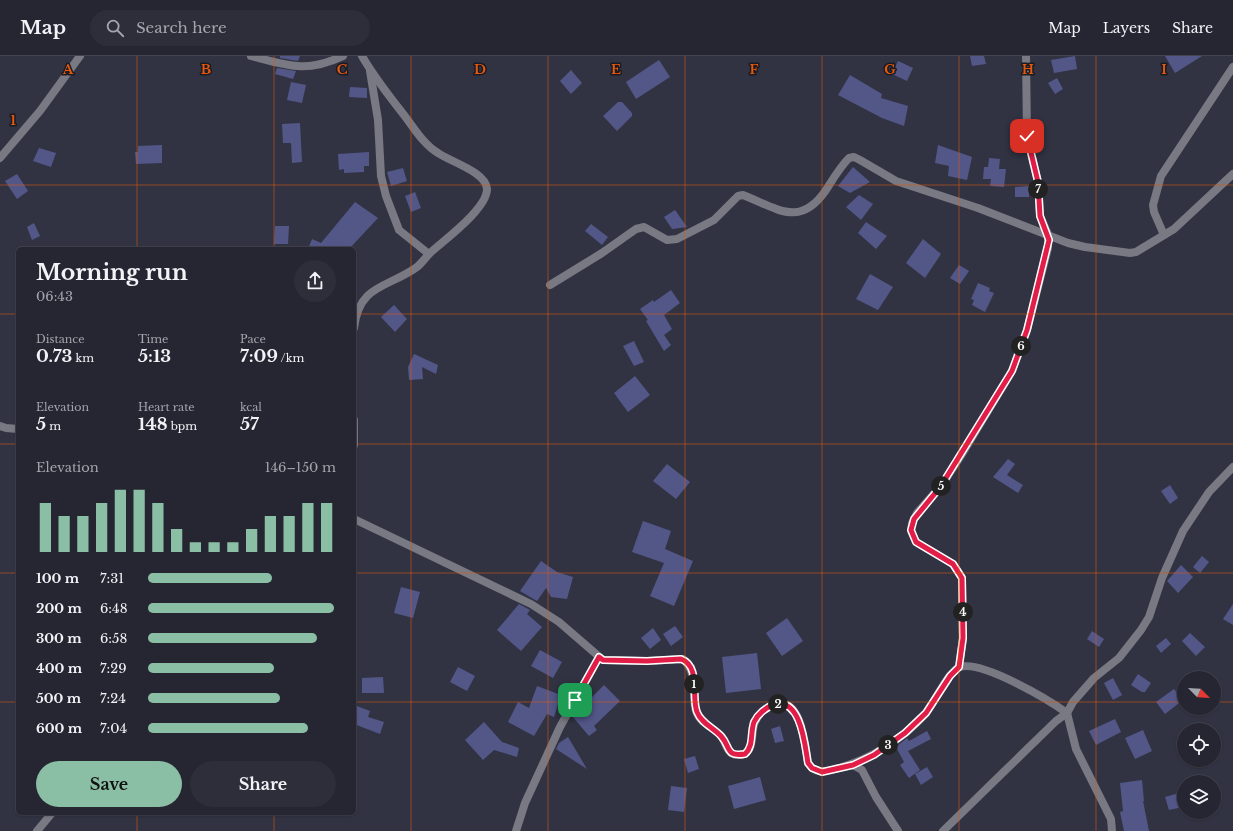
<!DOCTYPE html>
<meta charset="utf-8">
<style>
:root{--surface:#252632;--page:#2d2e3a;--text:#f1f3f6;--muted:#a3a5ac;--line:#42434d;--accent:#8abfa5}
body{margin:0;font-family:"Libre Baskerville",serif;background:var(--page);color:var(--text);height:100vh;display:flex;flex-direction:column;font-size:15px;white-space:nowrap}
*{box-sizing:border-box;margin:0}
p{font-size:13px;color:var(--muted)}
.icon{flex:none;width:22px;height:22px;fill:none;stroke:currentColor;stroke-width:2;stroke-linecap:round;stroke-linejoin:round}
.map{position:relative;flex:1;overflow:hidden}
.sheet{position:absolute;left:16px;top:191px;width:340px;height:568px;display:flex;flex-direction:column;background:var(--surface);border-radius:6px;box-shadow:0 1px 3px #0004,0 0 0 1px var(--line)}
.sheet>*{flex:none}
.needle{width:26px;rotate:114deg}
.controls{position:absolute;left:1177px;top:615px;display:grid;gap:8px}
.controls a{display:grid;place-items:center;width:44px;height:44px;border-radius:50%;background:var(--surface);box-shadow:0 1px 3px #0004,0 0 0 1px var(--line);font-size:20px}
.pin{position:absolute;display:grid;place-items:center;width:34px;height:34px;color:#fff;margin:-17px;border-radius:8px;box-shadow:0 2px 6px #0006}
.km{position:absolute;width:20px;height:20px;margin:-10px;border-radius:50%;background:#222;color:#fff;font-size:11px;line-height:20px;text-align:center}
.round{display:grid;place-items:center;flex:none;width:42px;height:42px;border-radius:21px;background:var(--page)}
.head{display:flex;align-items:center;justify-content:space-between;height:68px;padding:0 20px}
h1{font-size:22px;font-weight:800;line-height:30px}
.stats{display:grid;grid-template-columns:repeat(3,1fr);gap:6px;height:68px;padding:4px 20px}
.stats div{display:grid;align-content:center}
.stats b{font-size:17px;font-weight:800}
.stats small{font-size:11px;font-weight:400}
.stats p{font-size:11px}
.chart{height:112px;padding:8px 20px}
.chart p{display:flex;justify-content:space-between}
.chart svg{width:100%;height:72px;margin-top:4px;stroke:var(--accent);stroke-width:6}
.cta{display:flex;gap:8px;margin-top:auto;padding:8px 20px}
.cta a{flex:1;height:46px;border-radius:24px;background:var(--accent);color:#111;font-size:16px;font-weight:800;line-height:46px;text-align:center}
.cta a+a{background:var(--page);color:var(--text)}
ul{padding:0 20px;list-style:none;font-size:13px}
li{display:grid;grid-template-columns:64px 48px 1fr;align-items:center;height:30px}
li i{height:10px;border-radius:5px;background:var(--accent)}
header{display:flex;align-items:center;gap:24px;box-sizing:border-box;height:56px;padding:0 20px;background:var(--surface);border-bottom:1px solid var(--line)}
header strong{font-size:19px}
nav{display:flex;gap:22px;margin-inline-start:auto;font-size:14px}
.search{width:280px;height:36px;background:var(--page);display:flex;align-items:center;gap:10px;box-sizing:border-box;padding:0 14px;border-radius:22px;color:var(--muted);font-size:15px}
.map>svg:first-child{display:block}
</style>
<header>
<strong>Map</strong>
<div class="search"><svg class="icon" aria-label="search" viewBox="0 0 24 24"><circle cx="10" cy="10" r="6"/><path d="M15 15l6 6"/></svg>Search here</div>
<nav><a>Map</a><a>Layers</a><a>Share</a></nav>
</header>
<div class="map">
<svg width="1233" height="775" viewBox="0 0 1233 775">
<rect width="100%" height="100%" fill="#313343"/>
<g fill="#535788">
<path d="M280,0H300L298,5L280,2Z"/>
<path d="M970,0H984L986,8L972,10Z"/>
<path d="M1075,0L1077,13L1054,17L1051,4Z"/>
<path d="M1165,0H1202L1175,17Z"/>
<path d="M659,4L670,21L636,43L626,26Z"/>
<path d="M898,5L913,12L907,25L892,18Z"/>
<path d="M277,12L296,15L293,23L275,18Z"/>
<path d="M571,14L582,27L571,38L560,25Z"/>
<path d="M850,19L882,38L881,42L908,50L904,70L882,62L838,39Z"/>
<path d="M1057,22L1063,33L1055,38L1048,27Z"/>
<path d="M291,26L306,29L302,47L287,44Z"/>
<path d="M350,31L367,32V42L349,41Z"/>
<path d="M618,46H622L632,57V60L617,75L603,60Z"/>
<path d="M300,67L302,106L292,107L291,87H283L282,68Z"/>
<path d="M162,89V107L136,108L135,96H138V90Z"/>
<path d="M938,89L972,101L967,124L948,120L949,110L935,107Z"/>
<path d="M39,92L56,97L51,111L33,105Z"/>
<path d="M369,96V110H364V116L344,117V113L339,114L338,98Z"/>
<path d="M989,102L1000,103L999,113H1006L1004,131L990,130L991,123H983L984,111H988Z"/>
<path d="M853,111L870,126L850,137L838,130Z"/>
<path d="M403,112L407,125L391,130L387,116Z"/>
<path d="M17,118L28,135L17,143L5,125Z"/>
<path d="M1029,130V141H1015V131Z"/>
<path d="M415,136L421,152L411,156L405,140Z"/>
<path d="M859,139L873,148L861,164L846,151Z"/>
<path d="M355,146L378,162L349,193H308L312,183L321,187Z"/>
<path d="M675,154L687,171L672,173L664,161Z"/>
<path d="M866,166L887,180L876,193L858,177Z"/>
<path d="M34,167L40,180L32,184L27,171Z"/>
<path d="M591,168L608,181L602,189L585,175Z"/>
<path d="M275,170H289L288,188H274Z"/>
<path d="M923,183L941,198L925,222L906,207Z"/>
<path d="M959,209L969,215L960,228L950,222Z"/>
<path d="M870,218L893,231L878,254L856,243Z"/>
<path d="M978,227L990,232L989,235L994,237L985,256L972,249L974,244L971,243Z"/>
<path d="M671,234L680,247L664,259L672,273L664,279L671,289L664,295L646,265L648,264L640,253L653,244L654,246Z"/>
<path d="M394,249L407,263L395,276L381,261Z"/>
<path d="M634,285L644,306L634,310L623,290Z"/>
<path d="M414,298L438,309L436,318L422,311L423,323L409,324L408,311Z"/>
<path d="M635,320L650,339L628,356L614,337Z"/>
<path d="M1008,403L1015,408L1007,419L1023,429L1018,437L993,421Z"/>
<path d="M667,408L690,426L676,443L653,425Z"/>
<path d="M1170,429L1178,442L1170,448L1161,435Z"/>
<path d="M643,465L671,475L665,493L693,505L674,550L650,540L664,507L632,496Z"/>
<path d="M1202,500L1209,506L1200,517L1193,511Z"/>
<path d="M541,505L557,516L573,521L567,543L551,541L546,532L537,545L520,535Z"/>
<path d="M1181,509L1193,521L1178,537L1167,525Z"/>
<path d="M401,531L420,536L413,562L394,557Z"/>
<path d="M519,548L530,554L527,558L542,571L521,595L497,574Z"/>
<path d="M1233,548V569L1223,563Z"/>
<path d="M787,562L803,585L782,600L766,577Z"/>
<path d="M675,570L683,581L671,590L663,578Z"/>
<path d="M653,572L661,584L650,593L641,582Z"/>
<path d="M1092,575L1104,583L1099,591L1087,583Z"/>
<path d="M1190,577L1205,591L1196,600L1182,585Z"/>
<path d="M1166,582L1171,588L1161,597L1156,590Z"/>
<path d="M540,594L562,606L553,622L531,610Z"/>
<path d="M757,597L761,633L726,637L722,601Z"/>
<path d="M458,611L475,620L467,635L450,626Z"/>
<path d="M1138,618L1151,627L1145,636H1142L1131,629Z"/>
<path d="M383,621L384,637H362V622Z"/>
<path d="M1113,622L1122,639L1113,644L1104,627Z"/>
<path d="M604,629L620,645L594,670L597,674L589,680L572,660L578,651L580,653Z"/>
<path d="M537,630L561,639L554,661L547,658L534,680L508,666L518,646L529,652Z"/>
<path d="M1174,633L1183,644L1165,658L1156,646Z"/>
<path d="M354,649L370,655L368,661L384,666L380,678L354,668Z"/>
<path d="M1115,663L1121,676L1096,689L1089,675Z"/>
<path d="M484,666L502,686L519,692L517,701L494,694L483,704L465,684Z"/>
<path d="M780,670L784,685L775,687L771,673Z"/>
<path d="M1143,674L1152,695L1135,703L1125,682Z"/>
<path d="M927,675L931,683L908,695L920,714L909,722L900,709L904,706L896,691L907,682L909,685Z"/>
<path d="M568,681L587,713L556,693L559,687Z"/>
<path d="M695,700L699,713L688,717L684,703Z"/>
<path d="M927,711L933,721L921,729L915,718Z"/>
<path d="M760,721L766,744L734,753L728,730Z"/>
<path d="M1142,724L1144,745H1143L1149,775H1124L1120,756L1123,755L1120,727Z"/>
<path d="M671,730L687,732L684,756L668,754Z"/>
<path d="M1179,737L1183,751L1169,754L1165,741Z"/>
</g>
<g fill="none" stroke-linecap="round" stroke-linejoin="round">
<g stroke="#787982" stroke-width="8">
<path d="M251,0C289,10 306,17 343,0"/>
<path d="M370,15L378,64L381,120L386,140L399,174L429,198"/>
<path d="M0,102L40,55L80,0"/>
<path d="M1164,179L1154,156L1153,149L1161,120L1233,11"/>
<path d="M550,229L602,197L636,173L644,171L667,184L677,183L714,164L738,140L743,139C778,153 800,172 826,134C833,123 840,111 849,102L854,101L860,104L896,125L978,152L1068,187L1085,191L1130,197L1136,196L1174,173L1233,118"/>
<path d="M354,272C359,228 388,232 417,211C422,207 425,202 430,197C444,184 487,153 487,133C486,116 451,106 438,97C424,89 414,72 404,59C389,40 374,21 362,0"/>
<path d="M354,364V389"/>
<path d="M0,370L6,372L18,373"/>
<path d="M354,463L531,548L559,566L603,604L647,605L683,603C699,618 691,637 696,655C700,668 715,672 722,681C725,686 726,693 731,697C736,700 744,700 748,695C754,688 751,674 755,666C758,658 766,651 775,648C802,641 805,690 808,707C815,718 824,716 835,713C868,705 904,683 926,657C935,646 948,615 960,611C982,604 1049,644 1067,657L1076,693L1111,763L1112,775"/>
<path d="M959,611L963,583L962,522L953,508L916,486L911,475L912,467L917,457L941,430L962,398L1012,315L1027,274L1048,192V178L1040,160L1038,126L1027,80L1026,0"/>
<path d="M853,709L862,714L876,741L898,775"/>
<path d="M37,775L52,757"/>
<path d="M516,775L525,747L560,671L599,601"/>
<path d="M943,775L1056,665L1067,657L1073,646L1094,622L1119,602L1141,574L1149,561L1162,522L1183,475L1209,436L1233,411"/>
</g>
</g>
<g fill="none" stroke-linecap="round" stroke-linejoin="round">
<g stroke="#fff" stroke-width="8">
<path id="route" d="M575,644L599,601L603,604L647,605L681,603C701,610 691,641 697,656C701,667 714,672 721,680C731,691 725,701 745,698C754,690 750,677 754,666C758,658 766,651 774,649C801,640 805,690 808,707L812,712L822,716L853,709L874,699L905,677L926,657L950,620L959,611L963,582L962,522L953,508L916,486L911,474L914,463L941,430L1012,315L1027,274L1049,184L1040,160L1038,126L1027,80"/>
</g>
<use href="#route" stroke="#e11d48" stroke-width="5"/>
</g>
<path fill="none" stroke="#e8590c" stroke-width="1" stroke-opacity="0.55" d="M137,0V193M274,0V193M411,0V775M548,0V775M685,0V775M822,0V775M959,0V775M1096,0V775M0,129H1233M0,258H18M354,258H1233M0,388H18M354,388H1233M0,517H18M354,517H1233M0,646H18M354,646H1184M1214,646H1233M137,757V775M274,757V775"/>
<g font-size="13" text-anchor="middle" font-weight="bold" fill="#e8590c" stroke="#1a1b23" stroke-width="3" stroke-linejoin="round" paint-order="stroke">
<text x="68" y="18">A</text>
<text x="206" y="18">B</text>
<text x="342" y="18">C</text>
<text x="480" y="18">D</text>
<text x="616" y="18">E</text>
<text x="754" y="18">F</text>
<text x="890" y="18">G</text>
<text x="1028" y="18">H</text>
<text x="1164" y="18">I</text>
<text x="13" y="69">1</text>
</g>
</svg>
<div class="controls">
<a><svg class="needle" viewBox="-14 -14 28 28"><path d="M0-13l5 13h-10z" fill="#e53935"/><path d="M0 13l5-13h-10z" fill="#a3a5ac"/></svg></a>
<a><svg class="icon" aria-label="locate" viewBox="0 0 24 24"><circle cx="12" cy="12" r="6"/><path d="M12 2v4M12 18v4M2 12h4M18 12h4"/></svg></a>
<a><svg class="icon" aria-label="layers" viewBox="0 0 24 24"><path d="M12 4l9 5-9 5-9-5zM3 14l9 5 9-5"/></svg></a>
</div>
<div class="pin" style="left:575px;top:644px;background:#1e9e55"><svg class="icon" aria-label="arrive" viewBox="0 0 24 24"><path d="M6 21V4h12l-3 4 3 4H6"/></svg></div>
<div class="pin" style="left:1027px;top:80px;background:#d93025"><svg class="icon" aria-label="check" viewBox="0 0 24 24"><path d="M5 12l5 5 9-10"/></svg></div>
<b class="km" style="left:694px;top:628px">1</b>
<b class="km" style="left:778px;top:648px">2</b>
<b class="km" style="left:888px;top:689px">3</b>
<b class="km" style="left:963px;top:556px">4</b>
<b class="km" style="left:941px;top:430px">5</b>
<b class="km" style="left:1021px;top:290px">6</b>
<b class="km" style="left:1038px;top:133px">7</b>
<section class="sheet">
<div class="head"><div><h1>Morning run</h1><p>06:43</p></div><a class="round"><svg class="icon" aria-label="share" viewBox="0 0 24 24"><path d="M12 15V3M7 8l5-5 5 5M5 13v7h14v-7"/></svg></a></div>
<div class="stats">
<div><p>Distance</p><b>0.73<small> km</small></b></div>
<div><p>Time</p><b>5:13</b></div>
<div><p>Pace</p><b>7:09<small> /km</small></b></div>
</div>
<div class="stats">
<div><p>Elevation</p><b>5<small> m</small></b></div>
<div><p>Heart rate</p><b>148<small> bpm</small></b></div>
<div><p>kcal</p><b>57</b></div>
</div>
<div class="chart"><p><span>Elevation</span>146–150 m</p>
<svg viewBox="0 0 160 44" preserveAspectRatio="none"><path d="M5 44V14M15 44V22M25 44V22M35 44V14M45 44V6M55 44V6M65 44V14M75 44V30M85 44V38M95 44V38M105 44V38M115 44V30M125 44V22M135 44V22M145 44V14M155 44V14"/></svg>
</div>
<ul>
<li><b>100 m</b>7:31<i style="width:66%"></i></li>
<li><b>200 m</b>6:48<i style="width:99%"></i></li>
<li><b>300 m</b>6:58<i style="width:90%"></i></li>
<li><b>400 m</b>7:29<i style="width:67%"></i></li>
<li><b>500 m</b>7:24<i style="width:70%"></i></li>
<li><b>600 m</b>7:04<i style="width:85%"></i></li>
</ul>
<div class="cta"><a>Save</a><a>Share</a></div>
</section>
</div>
